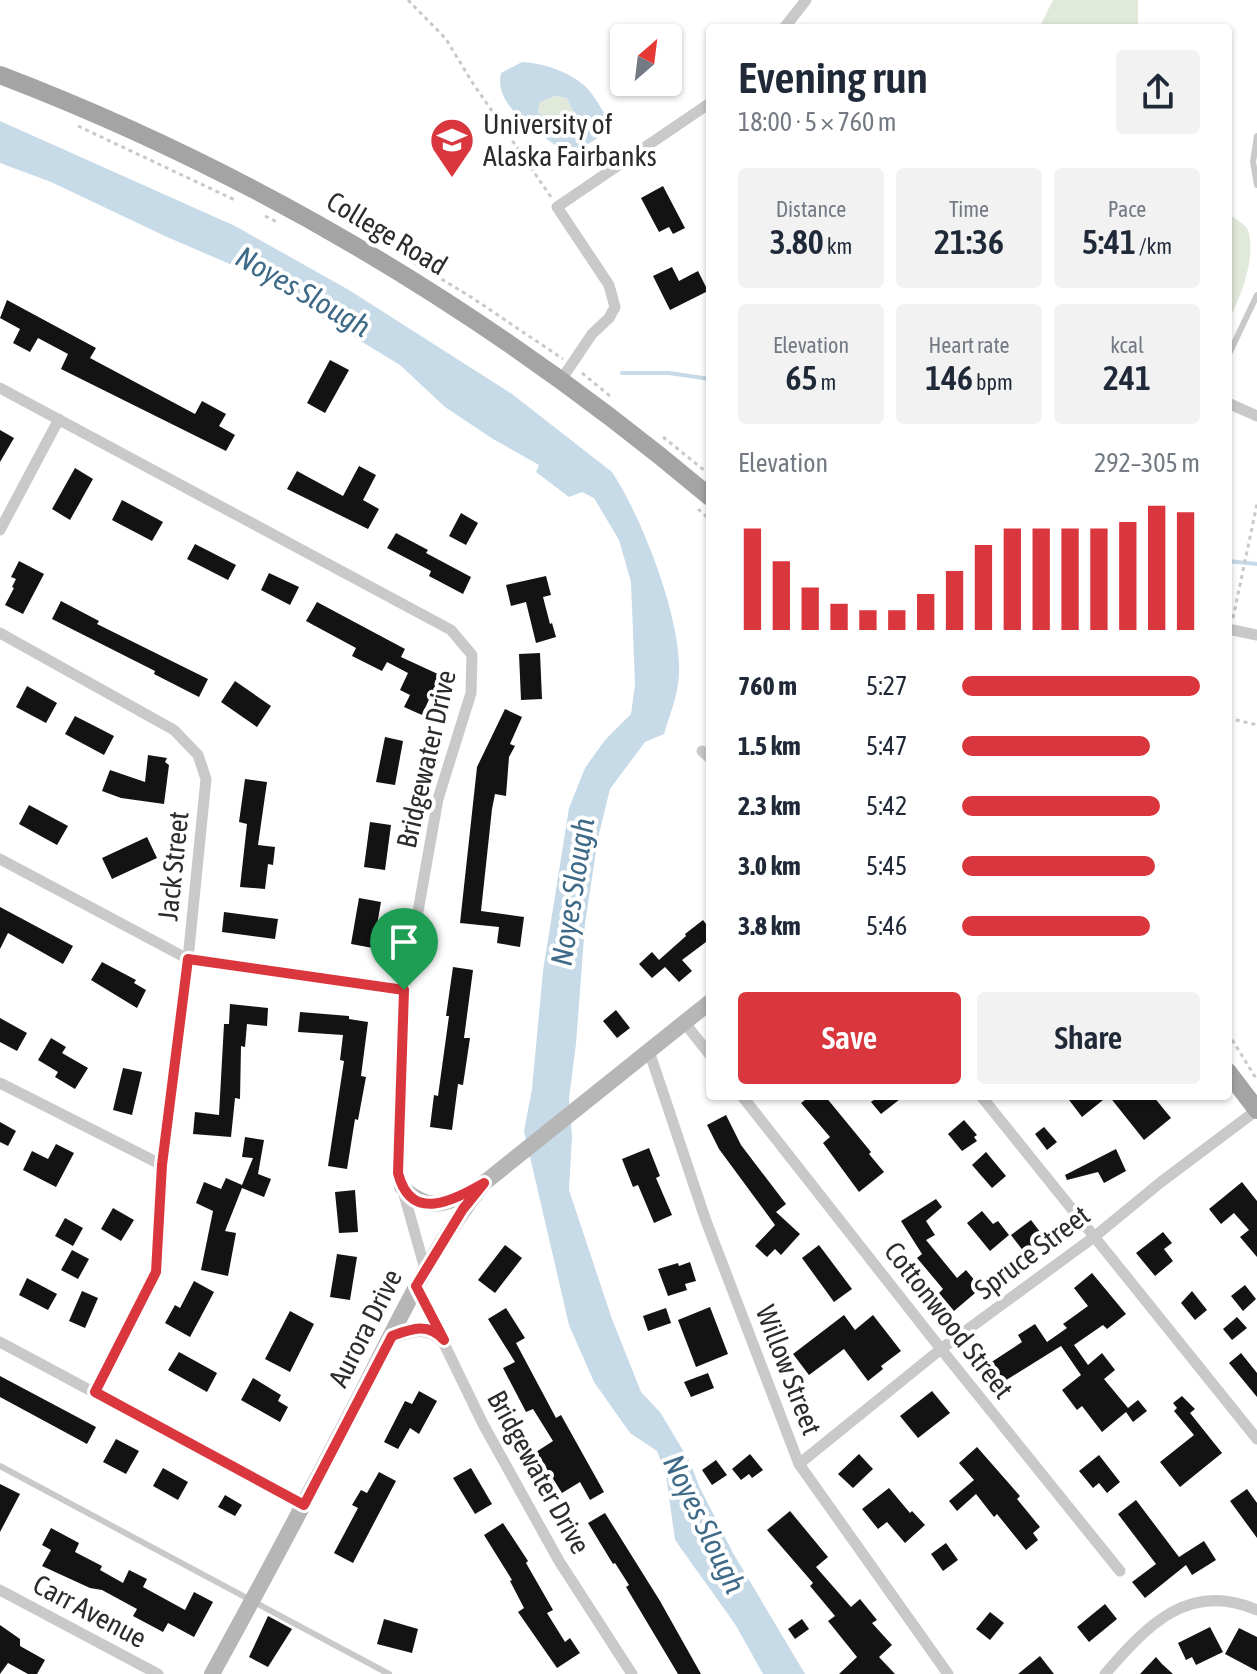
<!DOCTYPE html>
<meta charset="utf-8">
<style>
:root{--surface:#fff;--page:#f2f2f3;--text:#1f2937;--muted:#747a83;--accent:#da363d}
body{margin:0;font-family:"Asap Condensed",sans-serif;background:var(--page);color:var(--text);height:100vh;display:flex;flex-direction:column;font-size:30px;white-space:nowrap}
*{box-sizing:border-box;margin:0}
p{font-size:26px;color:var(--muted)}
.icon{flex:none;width:44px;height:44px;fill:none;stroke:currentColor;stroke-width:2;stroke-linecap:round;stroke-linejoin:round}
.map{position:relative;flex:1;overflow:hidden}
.side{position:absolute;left:706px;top:24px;width:526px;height:1076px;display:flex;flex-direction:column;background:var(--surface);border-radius:8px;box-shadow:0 2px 6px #0004}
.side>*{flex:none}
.needle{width:52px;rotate:28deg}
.buttons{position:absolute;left:610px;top:24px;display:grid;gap:16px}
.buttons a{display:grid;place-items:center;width:72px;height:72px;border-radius:8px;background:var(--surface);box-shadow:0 2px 6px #0004;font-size:40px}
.pin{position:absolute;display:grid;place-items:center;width:68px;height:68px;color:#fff;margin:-82px -34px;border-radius:50% 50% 50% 0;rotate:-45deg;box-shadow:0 0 8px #0007}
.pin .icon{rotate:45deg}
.round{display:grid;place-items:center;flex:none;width:84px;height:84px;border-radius:8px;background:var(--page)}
.head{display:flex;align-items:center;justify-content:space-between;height:136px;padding:0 32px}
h1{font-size:44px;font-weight:600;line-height:60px}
.metrics{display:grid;grid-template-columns:repeat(3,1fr);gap:12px;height:136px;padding:8px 32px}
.metrics div{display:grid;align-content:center;border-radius:8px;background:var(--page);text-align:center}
.metrics b{font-size:34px;font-weight:600}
.metrics small{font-size:22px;font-weight:400}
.metrics p{font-size:22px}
.chart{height:224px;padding:16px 32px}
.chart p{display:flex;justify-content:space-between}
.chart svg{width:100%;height:144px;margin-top:8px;stroke:var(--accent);stroke-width:6}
.cta{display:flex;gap:16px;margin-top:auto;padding:16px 32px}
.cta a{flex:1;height:92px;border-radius:8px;background:var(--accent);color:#fff;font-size:32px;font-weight:600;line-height:92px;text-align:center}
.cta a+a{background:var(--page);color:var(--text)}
ul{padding:0 32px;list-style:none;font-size:26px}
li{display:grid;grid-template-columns:128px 96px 1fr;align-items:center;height:60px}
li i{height:20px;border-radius:10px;background:var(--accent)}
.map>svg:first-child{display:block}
</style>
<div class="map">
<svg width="1257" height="1674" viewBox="0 0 1257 1674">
<rect width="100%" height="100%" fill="#fff"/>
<g fill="#e1e9da">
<path d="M1053,0H1138V28H1039Z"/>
<path d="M555,96L567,98L574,114L569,124L549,121L538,112L540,102Z"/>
<path d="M1228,214C1234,218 1245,224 1248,230C1257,257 1240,299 1228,322Z"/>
</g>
<g fill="#c7dae8" fill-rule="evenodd">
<path d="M522,62C544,63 570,72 586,87C593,94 599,105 604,113L598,138C588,144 576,154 564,151C559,149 553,143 548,140C528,126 494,102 501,73ZM555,96L567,98L574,114L569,124L549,121L538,112L540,102Z"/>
<path d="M0,121L235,226L349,290L512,394L612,472C642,517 682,620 679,674C678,695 670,714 664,734L645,742L610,789L598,838L585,924L576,1044L569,1098L572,1137L569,1190L612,1319L641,1392L660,1412L690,1462L699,1486L733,1553L805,1674H763L735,1624L675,1540L666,1475L657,1451L630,1433L594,1382L569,1325L524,1131L532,1089L543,971L569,808L585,768L605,740L631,714L635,684L631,582L619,540L594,498L582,492L569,497L536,472L539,465L493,439L445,407L400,365L246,271L167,237L51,182L0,163Z"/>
</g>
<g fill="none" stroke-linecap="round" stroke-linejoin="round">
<g stroke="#c7dae8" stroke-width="4">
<path d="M622,373H669L710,379"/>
<path d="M1228,561L1257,564"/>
</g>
</g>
<g fill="#131313">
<path d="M663,186L685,228L673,234L669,227L659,232L641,198Z"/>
<path d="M672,267L679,281L698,271L708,291L670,310L653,276Z"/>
<path d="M7,300L96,348L90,358L195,414L202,401L226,414L219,426L235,435L226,451L61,369L68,354L38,338L30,352L13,343L20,329L0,318Z"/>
<path d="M330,360L349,370L325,413L307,403Z"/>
<path d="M0,430L14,438L0,462Z"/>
<path d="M359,466L376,475L363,500L379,509L368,529L287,489L297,471L343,496Z"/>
<path d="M75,468L93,479L70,520L52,509Z"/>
<path d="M122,500L163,522L152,541L112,520Z"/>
<path d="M461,513L478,523L466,545L449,536Z"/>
<path d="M396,533L428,550L426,553L471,577L463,594L429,576L431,571L387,548Z"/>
<path d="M195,544L236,565L228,580L187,559Z"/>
<path d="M19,561L44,574L23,614L5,605L14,588L12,587L16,579L11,577Z"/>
<path d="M269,573L299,587L290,605L261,590Z"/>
<path d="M546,576L551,595L543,597L550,624L552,623L556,637L536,643L526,602L511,606L506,585Z"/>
<path d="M61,601L99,621L97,624L208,679L199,697L154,674L155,671L52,619Z"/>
<path d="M317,602L405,649L401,657L440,675L422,715L404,707L410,695L400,690L408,673L387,662L382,671L352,656L356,648L306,621Z"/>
<path d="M540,653L542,699L521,700L519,654Z"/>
<path d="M235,681L271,706L257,727L221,702Z"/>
<path d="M27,686L57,703L46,723L16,707Z"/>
<path d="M505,709L522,717L510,744L515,746L509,757L506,796L495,794L492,809L481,911L524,917L520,947L497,943L499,927L460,923L477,767Z"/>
<path d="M75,716L114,736L104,755L65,734Z"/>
<path d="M385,737L403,741L395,785L376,782Z"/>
<path d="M148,755L167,758L165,762L169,765L164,804L121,798L102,791L110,770L145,782Z"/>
<path d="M245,779L267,782L258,845L275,847L273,865L268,864L265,889L240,887L247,824L239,822Z"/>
<path d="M29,805L68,826L57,845L19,824Z"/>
<path d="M370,822L391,825L385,870L364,867Z"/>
<path d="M147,837L157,858L112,879L102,858Z"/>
<path d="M359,898L381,902L373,948L351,944Z"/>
<path d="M0,907L73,946L63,964L8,933L0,949Z"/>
<path d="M224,912L278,919L275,939L222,932Z"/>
<path d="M703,920L710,929V939L682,960L692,971L679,982L665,967L652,978L639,964L652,952L659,960L686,936L685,934Z"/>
<path d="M102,962L136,980L134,983L146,990L137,1008L91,980Z"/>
<path d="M453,967L473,970L464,1038H470L463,1085L458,1084L452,1130L430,1127L434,1095L438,1096L449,1016H446Z"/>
<path d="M230,1004L268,1008L267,1026L247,1024L245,1047L241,1046L240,1099L235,1098L231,1137L193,1134L195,1112L219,1115L224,1024H229Z"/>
<path d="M616,1010L630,1028L617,1038L603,1021Z"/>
<path d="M300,1012L349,1016V1019L368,1022L361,1076L366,1077L358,1120L355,1119L347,1169L328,1166L344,1061L340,1060L343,1035L298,1032Z"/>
<path d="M0,1018L27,1033L17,1051L0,1042Z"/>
<path d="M51,1038L66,1047L62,1053L88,1068L75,1089L55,1077L58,1072L38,1060Z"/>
<path d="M123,1068L142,1072L132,1115L113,1110Z"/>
<path d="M810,1096H825L871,1152L869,1154L884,1172L859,1192L823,1143L830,1137L801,1103Z"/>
<path d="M879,1096H904L881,1114L871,1102Z"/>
<path d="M1066,1096H1108L1082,1117Z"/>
<path d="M1109,1096H1153L1171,1118L1144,1140Z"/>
<path d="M726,1115L741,1145L786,1204L776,1212L800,1234L781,1255L775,1249L767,1257L755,1246L775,1225L719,1149L707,1125Z"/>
<path d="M964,1120L977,1135L974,1137L977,1141L962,1151L948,1134Z"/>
<path d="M0,1122L16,1131L8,1146L0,1142Z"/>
<path d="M1044,1127L1057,1142L1047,1150L1035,1134Z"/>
<path d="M245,1137L264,1140L258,1174L271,1179L264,1197L242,1188L225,1231L236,1233L228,1276L201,1270L213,1211L196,1203L204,1182L221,1189L226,1178L242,1185L253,1158L242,1157Z"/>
<path d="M56,1144L74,1153L56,1187L23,1170L32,1151L48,1159Z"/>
<path d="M649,1148L660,1176L656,1178L672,1215L654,1223L638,1185L633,1187L622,1159Z"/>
<path d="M1116,1149L1126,1171L1104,1183L1098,1172L1067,1180L1065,1175Z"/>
<path d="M986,1152L1006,1176L992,1188L972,1165Z"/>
<path d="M1242,1182L1257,1201V1257L1240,1237L1249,1230L1234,1213L1221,1224L1209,1209Z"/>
<path d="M355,1190L358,1232L339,1233L335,1192Z"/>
<path d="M936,1199L942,1207L926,1221L935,1235L926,1240L957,1278L966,1270L981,1288L954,1311L939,1293L943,1289L917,1258L922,1254L901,1221Z"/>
<path d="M113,1208L134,1220L121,1241L101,1229Z"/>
<path d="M982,1211L993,1224L998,1221L1009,1235L990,1251L967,1223Z"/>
<path d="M65,1218L83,1228L73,1246L55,1236Z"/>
<path d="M1031,1220L1044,1237L1024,1252L1011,1235Z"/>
<path d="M1163,1232L1172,1243L1164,1249L1173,1261L1155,1276L1136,1253Z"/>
<path d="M505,1245L522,1258L495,1293L478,1280Z"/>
<path d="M819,1245L852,1289L834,1302L802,1258Z"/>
<path d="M72,1250L89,1259L78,1279L61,1270Z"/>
<path d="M337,1254L357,1257L350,1300L330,1297Z"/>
<path d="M690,1262L696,1281L685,1284L687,1290L668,1296L658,1269L678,1263L679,1266Z"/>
<path d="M1092,1273L1126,1314L1107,1329L1103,1325L1074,1345L1088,1365L1102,1353L1115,1370L1104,1379L1128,1408L1138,1400L1147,1411L1133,1422L1126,1412L1102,1432L1082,1406L1077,1410L1062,1390L1081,1375L1061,1346L1003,1382L990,1363L1022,1342L1018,1335L1035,1324L1047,1342L1067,1328L1063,1324L1088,1306L1074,1288Z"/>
<path d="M27,1278L57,1294L48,1310L19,1295Z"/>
<path d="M194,1281L214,1292L190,1337L165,1323L175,1305L180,1308Z"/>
<path d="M1245,1285L1256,1299L1243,1311L1231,1296Z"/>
<path d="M82,1291L98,1298L85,1328L69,1321Z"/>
<path d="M1192,1291L1207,1310L1195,1320L1181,1303Z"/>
<path d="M710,1307L728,1354L696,1367L678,1320Z"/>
<path d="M506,1308L525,1338L516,1343L556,1418L561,1415L604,1492L590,1500L580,1482L562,1493L536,1452L553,1441L533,1409L526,1412L503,1368L515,1362L488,1319Z"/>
<path d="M666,1308L671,1323L648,1331L643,1316Z"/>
<path d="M290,1311L314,1324L290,1372L265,1359Z"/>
<path d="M844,1315L855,1330L873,1315L901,1351L881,1366L883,1369L868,1381L844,1349L809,1375L793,1354Z"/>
<path d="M1237,1317L1247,1328L1232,1340L1223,1329Z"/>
<path d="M179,1352L217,1373L207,1392L168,1370Z"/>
<path d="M1241,1353L1257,1373V1397L1229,1363Z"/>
<path d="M708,1373L714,1388L691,1397L684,1382Z"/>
<path d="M0,1376L96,1427L87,1444L0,1397Z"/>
<path d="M253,1378L281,1395L278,1401L288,1407L280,1422L241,1400Z"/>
<path d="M419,1391L437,1401L419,1434L410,1428L398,1449L384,1442L405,1401L412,1404Z"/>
<path d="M932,1391L950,1413L918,1438L900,1416Z"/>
<path d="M1182,1396L1195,1409L1190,1413L1222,1453L1180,1487L1160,1462L1194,1435L1174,1411L1177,1408L1173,1403Z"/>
<path d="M116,1439L139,1451L126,1474L103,1462Z"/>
<path d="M977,1447L1020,1496L1017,1499L1040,1527L1033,1533L1038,1540L1026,1550L997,1514L994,1517L976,1494L957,1511L949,1501L974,1480L959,1463Z"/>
<path d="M750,1454L763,1470L752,1478L749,1474L741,1480L732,1469Z"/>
<path d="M859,1454L873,1469L853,1488L838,1474Z"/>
<path d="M1099,1455L1120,1482L1107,1493L1099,1483L1093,1488L1079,1471Z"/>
<path d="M716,1460L727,1475L712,1485L702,1470Z"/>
<path d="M163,1468L188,1482L178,1500L153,1486Z"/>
<path d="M471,1468L492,1504L475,1514L453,1478Z"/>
<path d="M379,1472L396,1481L353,1563L334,1553L358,1508L352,1505L361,1490L367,1493Z"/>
<path d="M0,1484L20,1494L0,1532Z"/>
<path d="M889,1488L910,1513L912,1511L925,1525L905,1543L887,1522L878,1529L862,1509Z"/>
<path d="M1247,1489L1257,1503V1538L1230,1501Z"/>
<path d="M225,1495L242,1505L235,1516L218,1507Z"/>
<path d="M1136,1500L1179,1557L1204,1541L1216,1560L1192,1575L1186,1565L1145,1598L1132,1582L1156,1564L1118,1514Z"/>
<path d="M790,1511L828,1557L816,1567L851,1607L860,1599L877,1620L872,1623L892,1645L879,1657L895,1674H839L857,1657L828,1621L835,1616L810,1586L813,1583L767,1530Z"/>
<path d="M605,1513L660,1601L701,1674H678L626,1587L629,1585L615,1563L613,1564L588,1523Z"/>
<path d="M503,1523L528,1561L526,1563L553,1610L547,1613L565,1642L570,1638L580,1653L557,1668L518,1612L524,1608L510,1581L512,1580L484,1535Z"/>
<path d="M51,1528L79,1543L75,1552L102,1566L100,1570L123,1583L129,1570L147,1579L143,1587L185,1610L194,1592L213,1602L194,1637L168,1623L163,1632L133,1616L137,1609L102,1590L90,1588L42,1566L51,1550L42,1545Z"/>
<path d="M946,1543L958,1560L943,1571L931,1554Z"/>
<path d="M1105,1604L1117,1619L1089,1642L1077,1627Z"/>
<path d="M990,1612L1004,1623L990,1640L976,1629Z"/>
<path d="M268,1616L292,1629L268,1667L249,1657Z"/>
<path d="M384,1619L418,1629L412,1653L377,1644Z"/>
<path d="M802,1619L809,1629L795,1639L788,1629Z"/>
<path d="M0,1625L20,1639V1646L45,1660L37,1674H28L8,1663L0,1674Z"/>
<path d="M1210,1627L1223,1652L1196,1665L1192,1657L1186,1660L1178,1643Z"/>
<path d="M1239,1628L1257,1637V1671L1225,1654Z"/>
<path d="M1040,1656L1054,1674H1018Z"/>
<path d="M1156,1657L1162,1664L1173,1674H1140Z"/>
</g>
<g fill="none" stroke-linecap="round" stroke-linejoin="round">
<g stroke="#c9c9c9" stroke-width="3" stroke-dasharray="4 4" stroke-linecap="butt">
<path d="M408,0L446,39L472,82L551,197"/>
<path d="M78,126L237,201"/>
<path d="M332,213L471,297L563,359"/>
<path d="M265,216L279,223"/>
<path d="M582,373L610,396"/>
<path d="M663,437L704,470"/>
<path d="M698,509L710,520"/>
<path d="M1233,618L1257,504"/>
<path d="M1228,718L1257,725"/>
<path d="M1228,1033L1257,1080"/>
</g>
<g stroke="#c9c9c9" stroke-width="6">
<path d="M1257,136L1253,162L1257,185"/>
<path d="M1228,356L1257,295"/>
<path d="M0,1466L389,1674"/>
</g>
<g stroke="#c9c9c9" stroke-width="11">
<path d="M784,28L806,0"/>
<path d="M561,380L592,334L609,318L615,307L609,285L557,207L710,103"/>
<path d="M0,388L451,630L472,655L471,693L438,799L404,990L398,1173L425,1269"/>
<path d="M1228,403L1257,416"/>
<path d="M0,530L59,419"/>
<path d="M1228,629L1257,635"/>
<path d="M0,633L174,730L198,755L206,779L188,959L162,1165L156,1272L95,1392"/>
<path d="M702,751L710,758"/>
<path d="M0,859L188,959L404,990"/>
<path d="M684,1022L710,1055"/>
<path d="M649,1051L706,1221L799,1464L948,1674"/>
<path d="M0,1083L162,1165"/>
<path d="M742,1096L941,1349L1120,1571"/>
<path d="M981,1096L1257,1439"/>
<path d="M416,1286L483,1424L559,1561L632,1674"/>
<path d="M0,1342L304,1505"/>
<path d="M799,1464L941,1349L1094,1237L1161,1182L1257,1110"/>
<path d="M0,1590L158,1674"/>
<path d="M1105,1674C1147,1626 1188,1580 1257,1610"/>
</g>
<g stroke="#b6b6b6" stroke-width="16">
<path d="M402,1187C430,1213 445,1205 476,1188"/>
<path d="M392,1336C411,1329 428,1323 444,1340"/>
<path d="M212,1674C261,1585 309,1495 356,1404C395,1328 430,1250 484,1183L710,1002"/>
</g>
<g stroke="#a4a4a4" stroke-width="18">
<path d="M0,75C259,174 498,319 710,497"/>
<path d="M1228,1072L1257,1110"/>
</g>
</g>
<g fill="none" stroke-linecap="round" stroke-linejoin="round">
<g stroke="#fff" stroke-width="16">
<path id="route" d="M188,959L404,990L398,1173C411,1224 454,1200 484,1183L463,1209L416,1286L444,1340C428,1322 411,1329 392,1336L304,1505L95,1392L156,1272L162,1165Z"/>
</g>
<use href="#route" stroke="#da363d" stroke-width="10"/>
</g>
<defs>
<g id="university-pin" transform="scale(2.3)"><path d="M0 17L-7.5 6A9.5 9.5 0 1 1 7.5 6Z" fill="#da363d" stroke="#fff"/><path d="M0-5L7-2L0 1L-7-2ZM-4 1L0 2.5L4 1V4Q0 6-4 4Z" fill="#fff"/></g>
</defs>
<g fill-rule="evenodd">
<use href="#university-pin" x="452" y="140"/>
</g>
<g text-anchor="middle" stroke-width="8" stroke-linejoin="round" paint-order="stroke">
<g font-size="28" fill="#2c2c2c" stroke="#fff" text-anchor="start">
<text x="483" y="134">University of<tspan x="483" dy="32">Alaska Fairbanks</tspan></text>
</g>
<g font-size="28" fill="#2c2c2c" stroke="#fff">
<text transform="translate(387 233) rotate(31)" y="10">College Road</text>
<text transform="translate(426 759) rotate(-77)" y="10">Bridgewater Drive</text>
<text transform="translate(173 866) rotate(-84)" y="10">Jack Street</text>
<text transform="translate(1032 1252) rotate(-37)" y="10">Spruce Street</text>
<text transform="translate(949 1320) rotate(52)" y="10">Cottonwood Street</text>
<text transform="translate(365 1328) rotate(-63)" y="10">Aurora Drive</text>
<text transform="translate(789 1370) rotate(69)" y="10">Willow Street</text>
<text transform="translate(539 1472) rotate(61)" y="10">Bridgewater Drive</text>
<text transform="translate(90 1611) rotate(28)" y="10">Carr Avenue</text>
</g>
<g font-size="30" font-style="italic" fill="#3f6a88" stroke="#fff">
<text transform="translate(303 292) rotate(30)" y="10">Noyes Slough</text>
<text transform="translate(573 892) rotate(-81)" y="10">Noyes Slough</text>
<text transform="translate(704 1524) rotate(64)" y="10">Noyes Slough</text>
</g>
</g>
</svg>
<div class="buttons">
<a><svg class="needle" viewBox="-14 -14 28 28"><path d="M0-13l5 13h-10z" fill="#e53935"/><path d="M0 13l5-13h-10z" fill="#747a83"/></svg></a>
</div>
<div class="pin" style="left:404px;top:990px;background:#1e9e55"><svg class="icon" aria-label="arrive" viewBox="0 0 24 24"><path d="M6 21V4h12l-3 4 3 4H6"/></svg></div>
<section class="side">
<div class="head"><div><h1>Evening run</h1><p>18:00 · 5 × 760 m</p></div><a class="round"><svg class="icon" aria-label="share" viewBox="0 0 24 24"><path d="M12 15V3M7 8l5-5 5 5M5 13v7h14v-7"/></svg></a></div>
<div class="metrics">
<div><p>Distance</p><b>3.80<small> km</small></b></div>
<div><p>Time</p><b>21:36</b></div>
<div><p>Pace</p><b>5:41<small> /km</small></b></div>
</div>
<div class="metrics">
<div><p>Elevation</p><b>65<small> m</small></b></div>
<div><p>Heart rate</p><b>146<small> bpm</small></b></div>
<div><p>kcal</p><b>241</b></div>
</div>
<div class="chart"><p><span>Elevation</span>292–305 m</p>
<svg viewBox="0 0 160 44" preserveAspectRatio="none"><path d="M5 44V13M15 44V23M25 44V31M35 44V36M45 44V38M55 44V38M65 44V33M75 44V26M85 44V18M95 44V13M105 44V13M115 44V13M125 44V13M135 44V11M145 44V6M155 44V8"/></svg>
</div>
<ul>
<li><b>760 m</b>5:27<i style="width:100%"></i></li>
<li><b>1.5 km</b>5:47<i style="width:79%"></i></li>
<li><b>2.3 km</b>5:42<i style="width:83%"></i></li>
<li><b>3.0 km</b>5:45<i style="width:81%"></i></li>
<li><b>3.8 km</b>5:46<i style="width:79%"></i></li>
</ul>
<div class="cta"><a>Save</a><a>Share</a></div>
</section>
</div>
